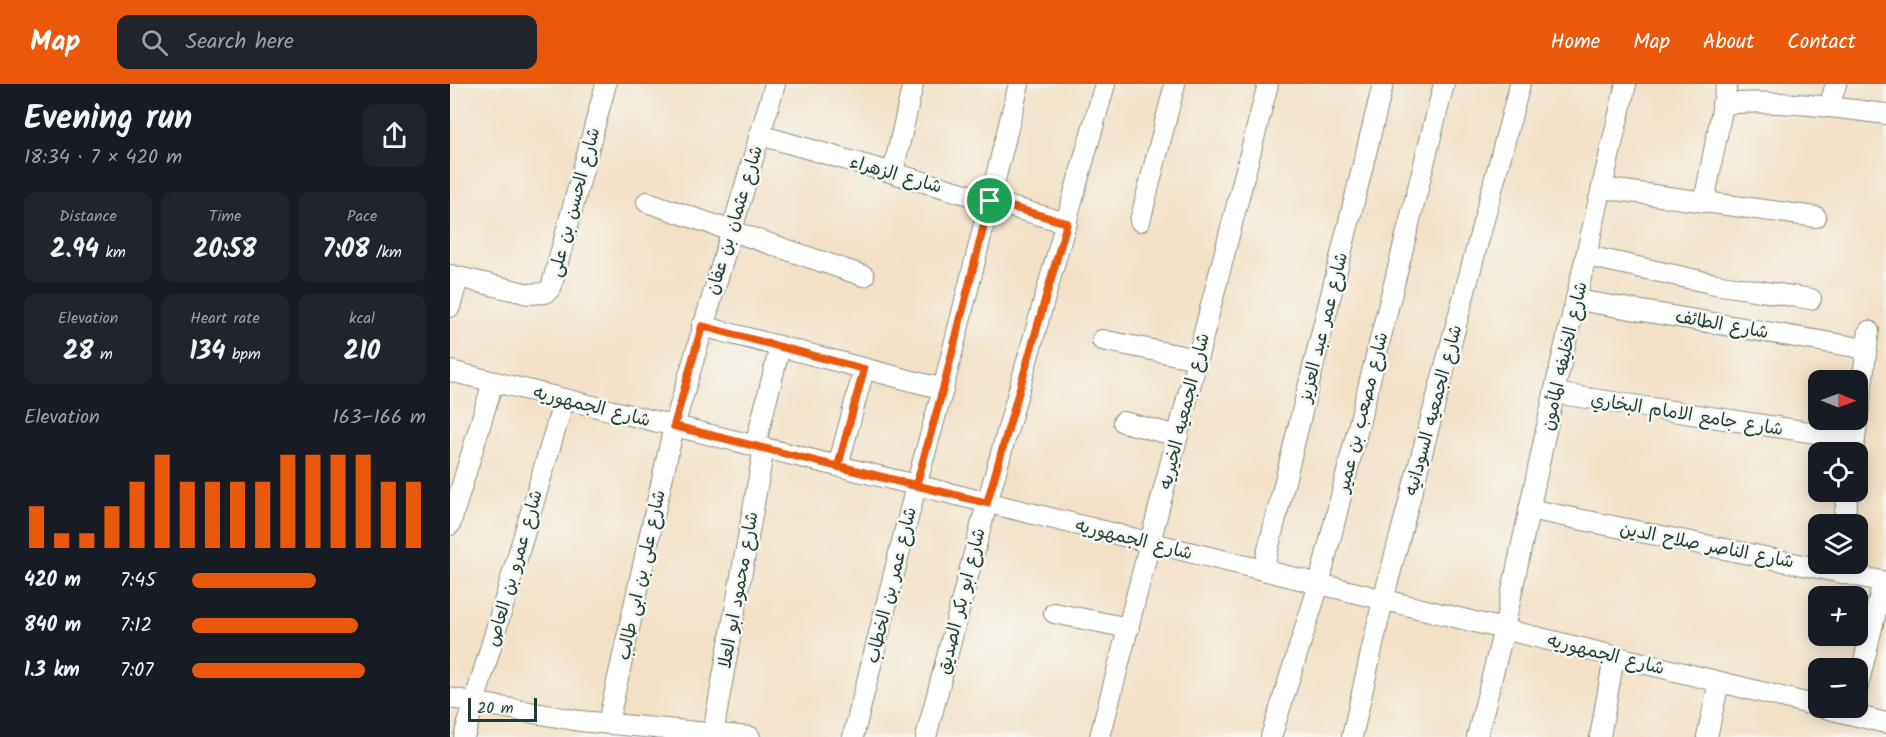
<!DOCTYPE html>
<meta charset="utf-8">
<style>
:root{--surface:#171b24;--page:#20242c;--text:#f1f3f6;--muted:#9ea1a6;--accent:#ea580c}
body{margin:0;font-family:Kalam,"Playpen Sans Arabic",sans-serif;background:var(--page);color:var(--text);height:100vh;display:flex;flex-direction:column;font-size:22px;white-space:nowrap}
*{box-sizing:border-box;margin:0}
p{font-size:20px;color:var(--muted)}
.icon{flex:none;width:33px;height:33px;fill:none;stroke:currentColor;stroke-width:2;stroke-linecap:round;stroke-linejoin:round}
.map{position:relative;flex:1;overflow:hidden}
.side{display:flex;flex-direction:column;background:var(--surface);width:450px}
.side>*{flex:none}
.needle{width:39px;rotate:91deg}
.tools{position:absolute;left:1358px;top:286px;display:grid;gap:12px}
.tools a{display:grid;place-items:center;width:60px;height:60px;border-radius:12px;background:var(--surface);box-shadow:0 3px 15px #0003;font-size:30px}
.scale{position:absolute;left:18px;bottom:15px;width:69px;box-sizing:border-box;padding-left:6px;border:3px solid #1f3d34;border-top:0;font-size:16px;line-height:21px;white-space:nowrap;color:#1f3d34;-webkit-text-stroke:4px #f6f6f2;paint-order:stroke}
.pin{position:absolute;display:grid;place-items:center;width:51px;height:51px;color:#fff;margin:-26px;border:3px solid #fff;border-radius:50%;box-shadow:0 2px 6px #0007}
.round{display:grid;place-items:center;flex:none;width:63px;height:63px;border-radius:12px;background:var(--page)}
.head{display:flex;align-items:center;justify-content:space-between;height:102px;padding:0 24px}
h1{font-size:33px;font-weight:600;line-height:45px}
.stats{display:grid;grid-template-columns:repeat(3,1fr);gap:9px;height:102px;padding:6px 24px}
.stats div{display:grid;align-content:center;border-radius:12px;background:var(--page);text-align:center}
.stats b{font-size:26px;font-weight:600}
.stats small{font-size:16px;font-weight:400}
.stats p{font-size:16px}
.chart{height:168px;padding:12px 24px}
.chart p{display:flex;justify-content:space-between}
.chart svg{width:100%;height:108px;margin-top:6px;stroke:var(--accent);stroke-width:6}
ul{padding:0 24px;list-style:none;font-size:20px}
li{display:grid;grid-template-columns:96px 72px 1fr;align-items:center;height:45px}
li i{height:15px;border-radius:8px;background:var(--accent)}
header{display:flex;align-items:center;gap:36px;box-sizing:border-box;height:84px;padding:0 30px;background:var(--accent);color:#fff}
header strong{font-size:28px}
nav{display:flex;gap:33px;margin-inline-start:auto;font-size:21px}
.search{width:420px;height:54px;background:var(--page);display:flex;align-items:center;gap:15px;box-sizing:border-box;padding:0 21px;border-radius:12px;color:var(--muted);font-size:22px}
main{display:flex;flex:1;min-height:0}
.map>svg:first-child{display:block}
</style>
<header>
<strong>Map</strong>
<div class="search"><svg class="icon" aria-label="search" viewBox="0 0 24 24"><circle cx="10" cy="10" r="6"/><path d="M15 15l6 6"/></svg>Search here</div>
<nav><a>Home</a><a>Map</a><a>About</a><a>Contact</a></nav>
</header>
<main>
<section class="side">
<div class="head"><div><h1>Evening run</h1><p>18:34 · 7 × 420 m</p></div><a class="round"><svg class="icon" aria-label="share" viewBox="0 0 24 24"><path d="M12 15V3M7 8l5-5 5 5M5 13v7h14v-7"/></svg></a></div>
<div class="stats">
<div><p>Distance</p><b>2.94<small> km</small></b></div>
<div><p>Time</p><b>20:58</b></div>
<div><p>Pace</p><b>7:08<small> /km</small></b></div>
</div>
<div class="stats">
<div><p>Elevation</p><b>28<small> m</small></b></div>
<div><p>Heart rate</p><b>134<small> bpm</small></b></div>
<div><p>kcal</p><b>210</b></div>
</div>
<div class="chart"><p><span>Elevation</span>163–166 m</p>
<svg viewBox="0 0 160 44" preserveAspectRatio="none"><path d="M5 44V27M15 44V38M25 44V38M35 44V27M45 44V17M55 44V6M65 44V17M75 44V17M85 44V17M95 44V17M105 44V6M115 44V6M125 44V6M135 44V6M145 44V17M155 44V17"/></svg>
</div>
<ul>
<li><b>420 m</b>7:45<i style="width:53%"></i></li>
<li><b>840 m</b>7:12<i style="width:71%"></i></li>
<li><b>1.3 km</b>7:07<i style="width:74%"></i></li>
</ul>
</section>
<div class="map">
<svg width="1436" height="653" viewBox="0 0 1436 653">
<rect width="100%" height="100%" fill="#f6f6f2"/>
<filter id="ink" filterUnits="userSpaceOnUse"><feTurbulence type="fractalNoise" baseFrequency=".0167" numOctaves="2"/><feDisplacementMap in="SourceGraphic" scale="12" xChannelSelector="R" yChannelSelector="G"/><feConvolveMatrix kernelMatrix="1 2 1 2 8 2 1 2 1" color-interpolation-filters="sRGB"/></filter>
<filter id="wash" filterUnits="userSpaceOnUse"><feTurbulence type="fractalNoise" baseFrequency=".008" numOctaves="4" result="noise"/><feDisplacementMap in="SourceGraphic" scale="24" xChannelSelector="R" yChannelSelector="G"/><feGaussianBlur stdDeviation="1.35" result="paint"/><feColorMatrix in="noise" values="0 0 0 0 0 0 0 0 0 0 0 0 0 0 0 0 0 1.4 0 .05"/><feComposite in="paint" operator="in"/></filter>
<g filter="url(#wash)">
<rect width="100%" height="100%" fill="#f2e1c7"/>
</g>
<g filter="url(#ink)">
<g fill="none" stroke-linecap="round" stroke-linejoin="round">
<g stroke="#888f7e" stroke-width="22">
<g id="street">
<path d="M1272,20C1327,15 1381,23 1436,30"/>
<path d="M1379,23L1386,0"/>
<path d="M310,51L617,139"/>
<path d="M443,88L463,0"/>
<path d="M1152,104L1366,133"/>
<path d="M197,118L414,192"/>
<path d="M1254,118L1277,0"/>
<path d="M690,137L725,0"/>
<path d="M1137,172L1265,200L1361,215"/>
<path d="M0,191L79,210L95,209L101,204L156,0"/>
<path d="M1127,216L1417,265"/>
<path d="M0,223L8,194"/>
<path d="M252,242L493,305"/>
<path d="M652,256L747,275"/>
<path d="M0,287L1368,622"/>
<path d="M1104,309L1405,355"/>
<path d="M673,338L728,352"/>
<path d="M305,362L330,263"/>
<path d="M1403,369L1419,247"/>
<path d="M388,382L414,285"/>
<path d="M1079,425L1436,498"/>
<path d="M0,441L43,298"/>
<path d="M1393,441L1398,408"/>
<path d="M813,486L933,0"/>
<path d="M604,529L679,544"/>
<path d="M1407,606L1433,498"/>
<path d="M0,614L130,637L300,653"/>
<path d="M1375,624L1436,639"/>
<path d="M158,639L224,342L325,0"/>
<path d="M263,649L314,364"/>
<path d="M14,653L114,316"/>
<path d="M403,653L466,402L493,305L569,0"/>
<path d="M476,653L537,419L655,0"/>
<path d="M650,653L818,0"/>
<path d="M821,653L869,500L994,0"/>
<path d="M902,653L933,516L1070,0"/>
<path d="M1027,653L1054,545L1104,309L1176,0"/>
<path d="M1150,653L1164,573"/>
<path d="M1257,653L1269,598"/>
</g>
</g>
<use href="#street" stroke="#fff" stroke-width="20"/>
</g>
</g>
<g fill="none" stroke-linecap="round" stroke-linejoin="round" filter="url(#ink)">
<g stroke="#fff" stroke-width="12">
<path id="route" d="M540,117L493,305L466,402L224,342L252,242L414,285L388,382L537,419L617,139L540,117"/>
</g>
<use href="#route" stroke="#ea580c" stroke-width="8"/>
</g>
<g text-anchor="middle" stroke-width="5" stroke-linejoin="round" paint-order="stroke">
<g font-size="18" fill="#1f3d34" stroke="#f6f6f2">
<text transform="translate(446 90) rotate(16)" y="6">شارع الزهراء</text>
<text transform="translate(124 118) rotate(-75)" y="6">شارع الحسن بن على</text>
<text transform="translate(284 136) rotate(-73)" y="6">شارع عثمان بن عفان</text>
<text transform="translate(1272 240) rotate(10)" y="6">شارع الطائف</text>
<text transform="translate(873 243) rotate(-76)" y="6">شارع عمر عبد العزيز</text>
<text transform="translate(1114 272) rotate(-77)" y="6">شارع الخليفه المأمون</text>
<text transform="translate(142 322) rotate(14)" y="6">شارع الجمهوريه</text>
<text transform="translate(983 326) rotate(-75)" y="6">شارع الجمعيه السودانيه</text>
<text transform="translate(734 327) rotate(-76)" y="6">شارع الجمعيه الخيريه</text>
<text transform="translate(912 328) rotate(-76)" y="6">شارع مصعب بن عمير</text>
<text transform="translate(1237 330) rotate(9)" y="6">شارع جامع الامام البخاري</text>
<text transform="translate(684 455) rotate(14)" y="6">شارع الجمهوريه</text>
<text transform="translate(1257 461) rotate(11)" y="6">شارع الناصر صلاح الدين</text>
<text transform="translate(64 484) rotate(-74)" y="6">شارع عمرو بن العاص</text>
<text transform="translate(191 491) rotate(-78)" y="6">شارع على بن ابى طالب</text>
<text transform="translate(441 501) rotate(-76)" y="6">شارع عمر بن الخطاب</text>
<text transform="translate(288 506) rotate(-80)" y="6">شارع محمود ابو العلا</text>
<text transform="translate(511 517) rotate(-76)" y="6">شارع ابو بكر الصديق</text>
<text transform="translate(1156 570) rotate(14)" y="6">شارع الجمهوريه</text>
</g>
</g>
</svg>
<div class="tools">
<a><svg class="needle" viewBox="-14 -14 28 28"><path d="M0-13l5 13h-10z" fill="#e53935"/><path d="M0 13l5-13h-10z" fill="#9ea1a6"/></svg></a>
<a><svg class="icon" aria-label="locate" viewBox="0 0 24 24"><circle cx="12" cy="12" r="6"/><path d="M12 2v4M12 18v4M2 12h4M18 12h4"/></svg></a>
<a><svg class="icon" aria-label="layers" viewBox="0 0 24 24"><path d="M12 4l9 5-9 5-9-5zM3 14l9 5 9-5"/></svg></a>
<a>+</a>
<a>−</a>
</div>
<div class="scale">20 m</div>
<div class="pin" style="left:540px;top:117px;background:#1e9e55"><svg class="icon" aria-label="arrive" viewBox="0 0 24 24"><path d="M6 21V4h12l-3 4 3 4H6"/></svg></div>
</div>
</main>
